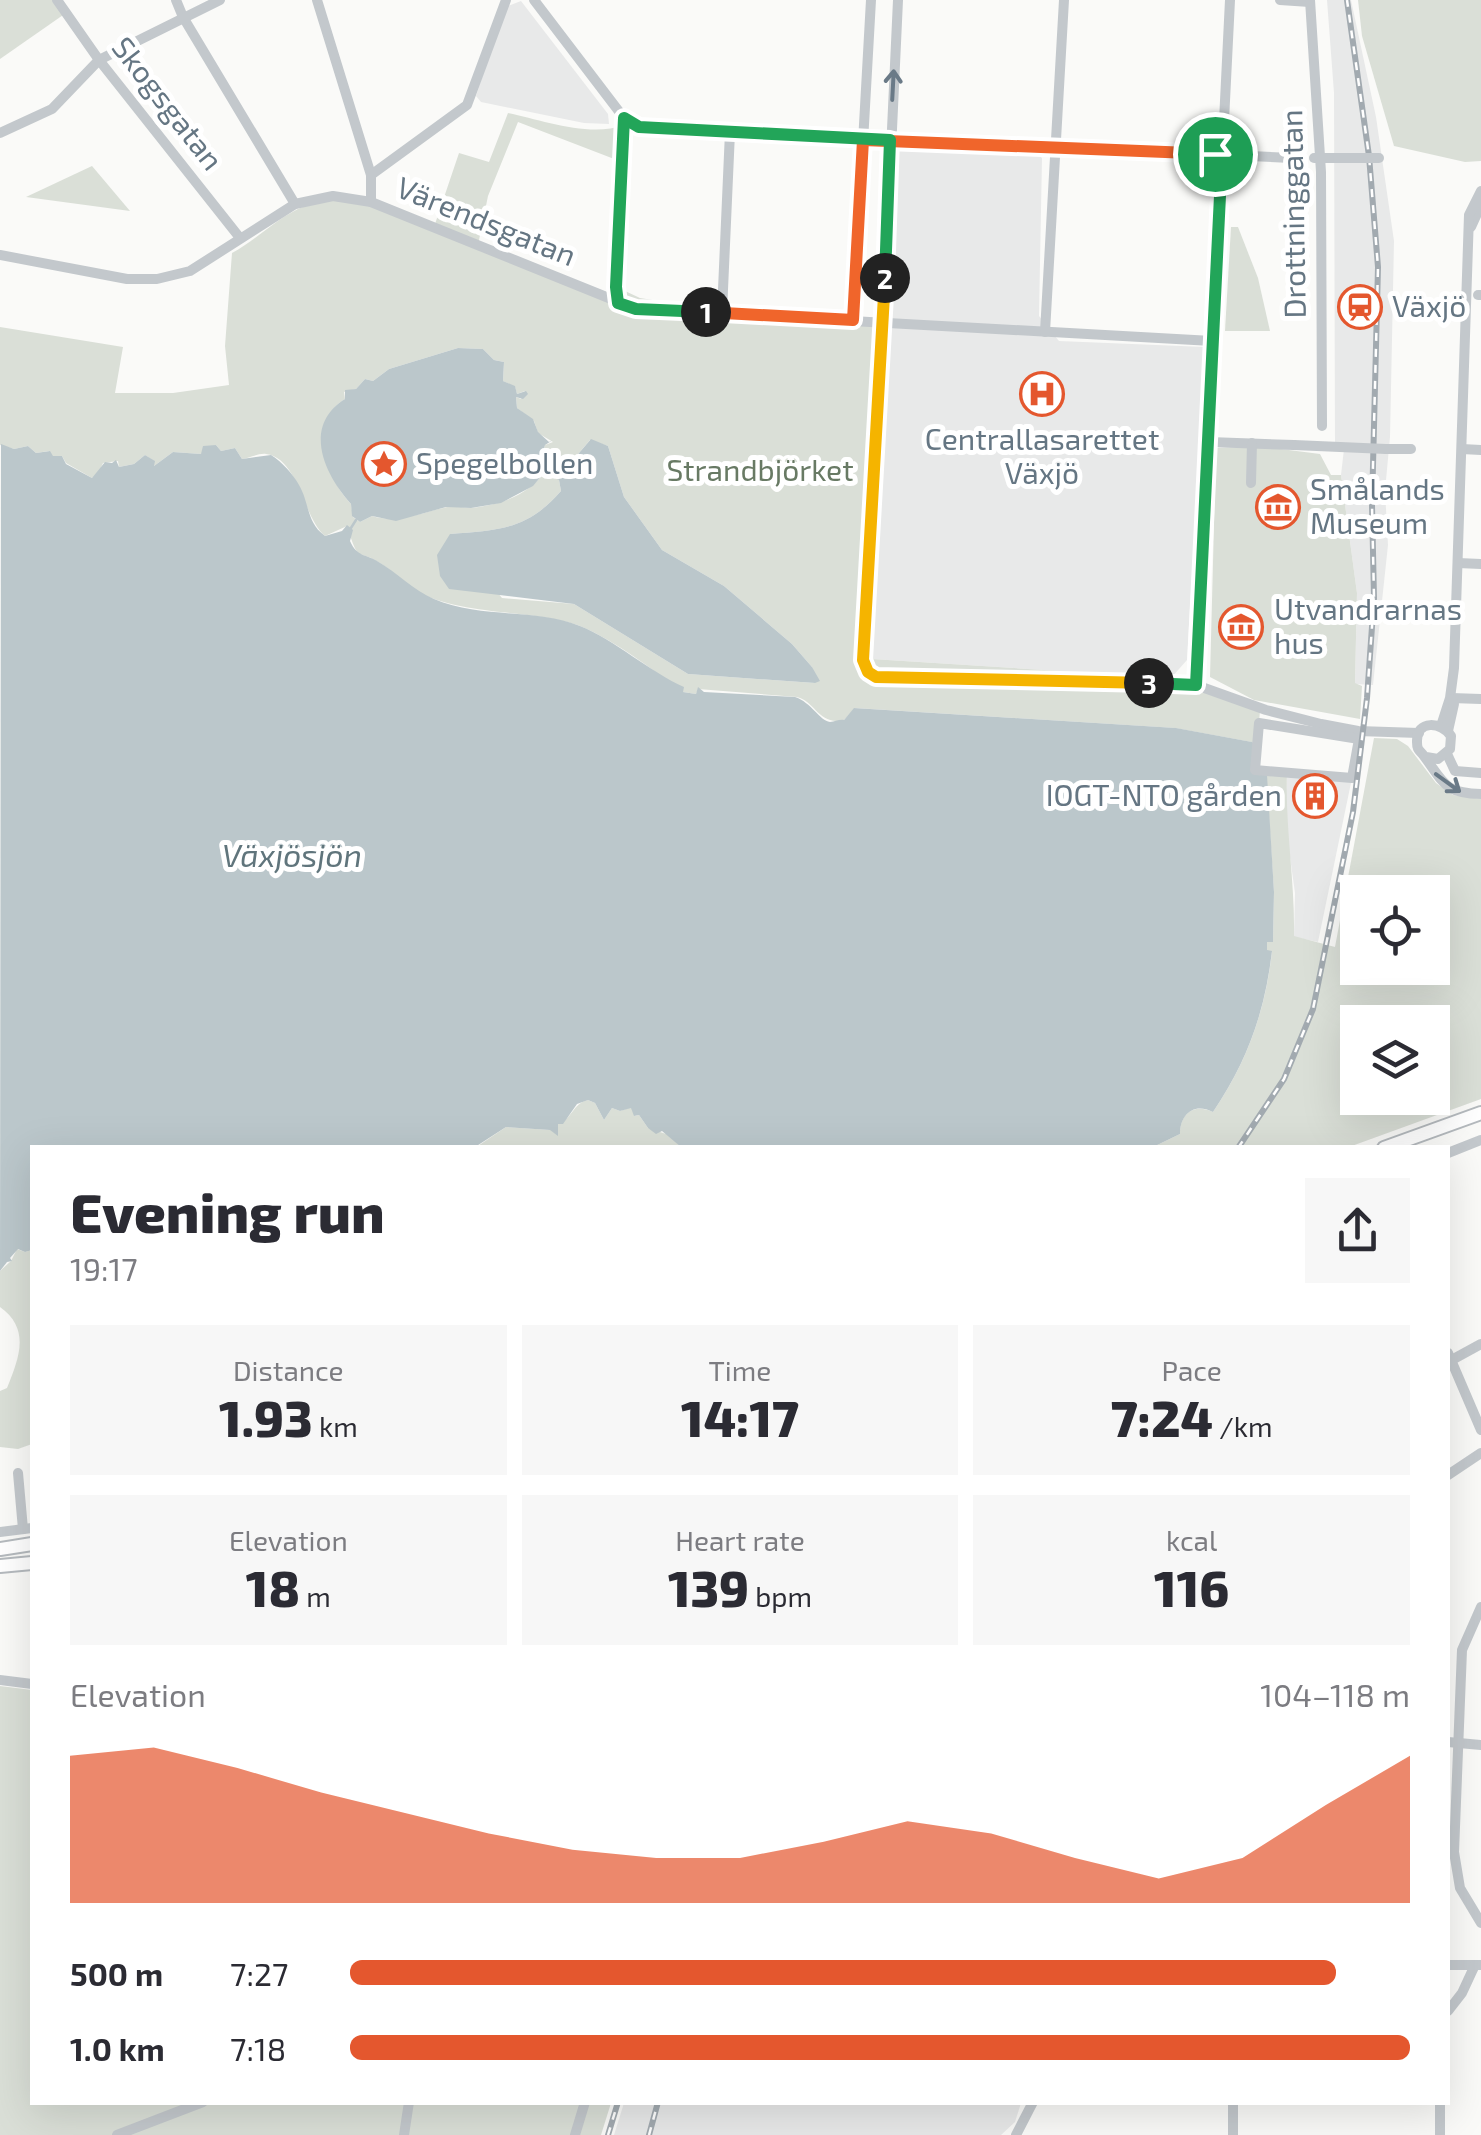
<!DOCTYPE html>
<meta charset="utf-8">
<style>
:root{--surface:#fff;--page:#f7f7f7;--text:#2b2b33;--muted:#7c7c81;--accent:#e4572e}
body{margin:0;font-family:"Exo 2",sans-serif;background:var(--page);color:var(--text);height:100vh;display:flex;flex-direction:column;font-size:38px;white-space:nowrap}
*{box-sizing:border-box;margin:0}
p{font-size:32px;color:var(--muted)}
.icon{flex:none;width:55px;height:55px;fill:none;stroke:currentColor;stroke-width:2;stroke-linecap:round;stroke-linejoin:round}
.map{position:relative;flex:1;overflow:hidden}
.side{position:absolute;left:30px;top:1145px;width:1420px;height:960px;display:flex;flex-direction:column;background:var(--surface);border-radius:0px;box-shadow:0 10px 40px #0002}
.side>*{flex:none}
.fabs{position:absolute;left:1340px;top:875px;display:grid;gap:20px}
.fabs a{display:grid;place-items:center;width:110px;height:110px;border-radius:0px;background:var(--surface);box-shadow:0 10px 40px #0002;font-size:50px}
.pin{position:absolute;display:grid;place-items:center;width:85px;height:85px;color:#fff;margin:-42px;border:5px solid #fff;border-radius:50%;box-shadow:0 2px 10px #0007}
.km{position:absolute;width:50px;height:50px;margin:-25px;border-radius:50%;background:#222;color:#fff;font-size:28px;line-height:50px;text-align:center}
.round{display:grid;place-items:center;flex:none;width:105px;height:105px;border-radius:0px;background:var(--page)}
.overview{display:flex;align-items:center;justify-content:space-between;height:170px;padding:0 40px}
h1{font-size:55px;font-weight:800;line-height:75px}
.figures{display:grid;grid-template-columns:repeat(3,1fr);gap:15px;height:170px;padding:10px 40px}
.figures div{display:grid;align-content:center;border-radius:0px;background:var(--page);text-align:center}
.figures b{font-size:50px;font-weight:800}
.figures small{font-size:28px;font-weight:400}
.figures p{font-size:28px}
.chart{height:280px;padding:20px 40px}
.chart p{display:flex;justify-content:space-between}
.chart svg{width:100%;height:180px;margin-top:10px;fill:var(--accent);opacity:.7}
ul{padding:0 40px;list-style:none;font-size:32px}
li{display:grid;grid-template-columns:160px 120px 1fr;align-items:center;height:75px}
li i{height:25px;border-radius:12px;background:var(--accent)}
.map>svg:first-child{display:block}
</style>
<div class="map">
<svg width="1481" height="2135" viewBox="0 0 1481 2135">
<rect width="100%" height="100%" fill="#fafaf8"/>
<g fill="#e8e9e9">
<path d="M1327,0H1351L1376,117L1394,241L1390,437L1385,491L1388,545L1373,685L1355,684L1357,593L1341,475L1344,449H1335L1334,93Z"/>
<path d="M521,1L608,114L609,124L584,123L481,102L476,96L505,7Z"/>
<path d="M897,147L1037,154L1042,158L1039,316L1059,341L1205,347L1187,660L1171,678L872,659L866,651Z"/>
<path d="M1287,773L1352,778L1318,942L1294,937L1295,893L1285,821Z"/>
<path d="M624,2103V2102L1021,2103L1015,2122L1001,2135H614Z"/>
</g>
<g fill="#dadfd7" fill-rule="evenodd">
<path d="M0,0H57L66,13L0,59Z"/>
<path d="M1358,0H1481V161L1465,162L1394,146L1362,36Z"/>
<path d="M508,113C542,120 590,138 624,125L622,162L518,122L488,196L478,245L615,300L625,291L640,298L671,303L735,305L801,314L851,313L886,324L866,651L872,659L1171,678L1260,711L1257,743L1175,728L855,708L844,720C819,726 816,702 797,697L698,689L696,694L683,692L680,686L665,680C646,663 598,631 574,624C523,609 463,616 413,590C403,584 394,572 383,565C356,546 360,567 347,526L325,536C303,518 299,458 266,454C259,453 249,458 242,459L235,448L221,451L216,445L201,454L173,452L154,466V461L145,455L134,464L119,467L118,461L103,463L98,474L92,478L66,463L62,456L53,457L49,451L36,453L28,446L14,449L0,445V327L123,347L115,393H173L229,385L225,346L232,253C257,240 277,217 305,206C349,189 393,210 434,227L459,153L489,162ZM458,348L483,349L494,360L504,362L503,381L515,387L517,394L525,391L521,399L516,397L517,408L534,421L538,433L553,442L545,445L543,452L558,463L551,474L545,472C527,496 500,505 470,508C463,508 455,505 447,507C424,512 397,524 372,516L360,522L353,517L351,504C325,477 308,421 345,399L344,392L356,389L365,379L373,381L389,369ZM590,440L608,446L624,497L662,550L724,586L792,644L812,667L815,683L688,674L574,604L502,598L450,534C499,530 527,530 561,491L559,480L554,476L561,465L567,467Z"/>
<path d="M92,166L130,211L26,197Z"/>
<path d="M1231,227H1238L1258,278L1270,331H1225Z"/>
<path d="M1294,445L1281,449L1320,454L1331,475H1341L1357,593L1355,683L1362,686L1360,719L1254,700L1210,677L1216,448Z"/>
<path d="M1374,738L1397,739L1408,746L1436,783L1453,795L1481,799V1099L1349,1147L1151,1148L1180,1134C1180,1113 1194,1103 1213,1112C1247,1062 1265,1012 1272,952L1267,951V942H1273L1274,892L1266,771L1287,773C1285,828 1295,881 1294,936L1335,947ZM1358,892H1432V968H1358ZM1358,1022H1432V1098H1358Z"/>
<path d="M588,1100L595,1103L604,1120L612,1108L620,1111L631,1107L635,1110L634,1116L639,1115L648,1128L669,1135L681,1147L475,1148L506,1127L551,1130L556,1134L558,1123C571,1121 573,1103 588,1100Z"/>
<path d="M17,1249L25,1252L32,1250V1444L18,1449L0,1447V1391L7,1388C19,1358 31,1329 0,1307V1271L11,1261Z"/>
<path d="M0,1686L32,1690V2102L611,2103L601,2135H0Z"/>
</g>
<g fill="#bbc7cb">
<path d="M458,348L483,349L494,360L504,362L503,381L515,386L517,394L526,391L528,394L523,399L516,397L517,408L533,419L538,432L549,442L553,440L545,445L543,452L558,463L551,474L544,473L533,486L501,503L471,508L446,507L396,521L372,516L360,522L352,516L351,504C324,474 302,426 345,399V390L356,389L365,379L373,381L389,369Z"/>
<path d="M591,439L608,446L624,497L662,550L724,586L792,644L812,667L820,681L815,683L688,674L574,604L449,589L440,576L437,555L450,534C499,530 527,530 561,491L559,480L553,477L561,464L567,467Z"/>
<path d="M1,444L14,449L28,446L36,453L50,451L53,456H62L66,464L92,478L105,462L112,463L116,460L119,467L134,464L145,455L155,461L154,466L173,452L201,454L203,446L216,445L221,451L235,448L242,459L271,455C282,462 293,474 299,485C310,504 306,522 325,536L342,531L347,525L353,530L350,541C357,557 366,554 377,561C398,573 413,590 434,599C481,619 536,608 580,626C615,640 650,672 684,687L683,692L696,694L698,687L704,692L795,697C811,702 820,721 830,722C835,722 839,719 844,720L854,708L1176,728L1252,742L1256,744L1254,771L1267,775L1274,892L1273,942H1267V950L1272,951C1265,1012 1247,1062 1213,1112C1194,1102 1180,1114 1180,1134L1151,1148L681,1147L662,1131L656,1134L648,1128L639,1115L634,1116L631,1108L620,1111L612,1108L604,1120L595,1103L588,1100L577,1104L563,1124H558V1136L550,1130L506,1127L475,1147L32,1148V1250L25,1252L18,1249L10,1258L12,1261L7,1262L0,1271Z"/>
</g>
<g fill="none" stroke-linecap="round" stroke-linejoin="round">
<path stroke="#bbc7cb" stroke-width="2.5" d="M349,531L356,520"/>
<g stroke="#b5babe" stroke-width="16">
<g id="major">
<path d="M1384,1148L1481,1113"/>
<path d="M0,1549L32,1544"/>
<path d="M0,1566L32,1563"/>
</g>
</g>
<g stroke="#c3c8cc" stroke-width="10">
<path d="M57,0L99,60L240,238"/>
<path d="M176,0L183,17L295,204"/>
<path d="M317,0L371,175V202"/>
<path d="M534,0L624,118L639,127L1291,158"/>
<path d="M1280,0L1310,2"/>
<path d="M1310,0L1321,172L1322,426"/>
<path d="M0,133L52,109L99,60L220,0"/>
<path d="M371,175L467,105L506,0"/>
<path d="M1471,227L1481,205"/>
<path d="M0,255L127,279H157L190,271L295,204L333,196L371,202L636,309L1212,341"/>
<path d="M1478,295H1481"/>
<path d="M618,303L616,287L624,118"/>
<path d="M722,312L730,132"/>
<path d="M853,320L871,0"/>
<path d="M881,323L863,659L870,675L1196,685L1266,710L1321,724L1358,731L1419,733"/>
<path d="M883,323L898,0"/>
<path d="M1045,332L1064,0"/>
<path d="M1209,442L1294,445"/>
<path d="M1386,449H1411"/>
<path d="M1462,449L1481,450"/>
<path d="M1251,483L1252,443"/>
<path d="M1458,563L1481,564"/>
<path d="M1196,685L1230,0"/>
<path d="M1451,698L1481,699"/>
<path d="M1259,723L1359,739L1352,778L1255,770Z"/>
<path d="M1441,726L1450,698L1454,668L1469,215L1481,191"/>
<path d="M1448,731L1454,704L1451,699"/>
<path d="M1447,754L1455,771L1481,773"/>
<path d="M1426,757L1438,759L1450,749L1451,736C1442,722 1416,719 1417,742C1417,751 1420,750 1424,756C1444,783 1444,793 1481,794"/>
<path d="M1448,1153L1481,1140"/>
<path d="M1448,1353L1481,1430"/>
<path d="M1448,1362L1481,1344"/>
<path d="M18,1473L23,1529"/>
<path d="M1448,1475L1481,1453"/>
<path d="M0,1532L32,1528"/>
<path d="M1481,1607L1462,1650L1454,1852L1460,1888L1481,1923"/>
<path d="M0,1680L32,1684"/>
<path d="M1448,1742L1481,1745"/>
<path d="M1448,1965H1481"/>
<path d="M1448,2011L1462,1993L1475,1965"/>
<path d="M1233,2102V2135"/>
<path d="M117,2135L203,2102"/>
<path d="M404,2135L409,2102"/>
<path d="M575,2135L585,2102"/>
<path d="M1016,2135L1033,2102"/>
<path d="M1440,2135V2102"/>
</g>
<use href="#major" stroke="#fff" stroke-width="12"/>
<g stroke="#a2aab0" stroke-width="6">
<g id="rail">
<path d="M1238,1148L1284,1079L1313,1009L1353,812L1367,698L1374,598L1372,505L1378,267L1369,156L1347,0"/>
<path d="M608,2135L618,2102"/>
<path d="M649,2135L658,2102"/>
</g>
</g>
<use href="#rail" stroke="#fff" stroke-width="2.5" stroke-dasharray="8" stroke-linecap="butt"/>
<g stroke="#c3c8cc" stroke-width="10">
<path d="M1314,158H1379"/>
<path d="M1294,445L1386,449"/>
</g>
</g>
<defs><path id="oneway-shaft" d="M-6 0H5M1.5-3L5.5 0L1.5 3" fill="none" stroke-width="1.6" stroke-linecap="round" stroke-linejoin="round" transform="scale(2.5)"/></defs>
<g stroke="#6a7a87">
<use href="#oneway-shaft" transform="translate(893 85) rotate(-87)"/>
<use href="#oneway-shaft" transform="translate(1448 783) rotate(36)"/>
</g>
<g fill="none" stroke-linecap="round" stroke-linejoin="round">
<g stroke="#fff" stroke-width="20">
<path id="split-1" d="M706,312L853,320L863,140L1215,154"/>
</g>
<g stroke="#fff" stroke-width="20">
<path id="split-2" d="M706,312L636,309L618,303L616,287L624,118L639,127L890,140L885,278"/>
</g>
<g stroke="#fff" stroke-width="20">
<path id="split-3" d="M885,278L863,660L868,672L876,677L1149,683"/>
</g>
<g stroke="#fff" stroke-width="20">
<path id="split-4" d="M1149,683L1196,685L1222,155L1215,154"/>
</g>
<use href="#split-1" stroke="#f0652b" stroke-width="12"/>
<use href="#split-2" stroke="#22a559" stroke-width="12"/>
<use href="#split-3" stroke="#f5b400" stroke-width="12"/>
<use href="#split-4" stroke="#22a559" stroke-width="12"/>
</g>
<defs>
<g id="station-ring" transform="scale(2.25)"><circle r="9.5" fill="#fff" stroke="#e4572e" stroke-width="1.5"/><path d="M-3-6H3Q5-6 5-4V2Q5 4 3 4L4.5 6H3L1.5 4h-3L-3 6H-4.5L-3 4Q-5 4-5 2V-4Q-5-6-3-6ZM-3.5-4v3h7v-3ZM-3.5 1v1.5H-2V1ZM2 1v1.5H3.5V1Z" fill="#e4572e"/></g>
<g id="hospital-ring" transform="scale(2.25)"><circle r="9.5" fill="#fff" stroke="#e4572e" stroke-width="1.5"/><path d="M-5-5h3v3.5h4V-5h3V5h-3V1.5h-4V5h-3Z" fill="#e4572e"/></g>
<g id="sight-ring" transform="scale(2.25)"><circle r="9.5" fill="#fff" stroke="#e4572e" stroke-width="1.5"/><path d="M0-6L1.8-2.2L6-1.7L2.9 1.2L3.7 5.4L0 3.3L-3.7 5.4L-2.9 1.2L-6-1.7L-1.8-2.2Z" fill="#e4572e"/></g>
<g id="museum-ring" transform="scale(2.25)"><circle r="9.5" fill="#fff" stroke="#e4572e" stroke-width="1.5"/><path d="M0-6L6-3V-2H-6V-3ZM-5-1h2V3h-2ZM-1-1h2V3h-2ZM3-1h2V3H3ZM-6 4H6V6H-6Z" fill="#e4572e"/></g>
<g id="building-ring" transform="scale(2.25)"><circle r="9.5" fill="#fff" stroke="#e4572e" stroke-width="1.5"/><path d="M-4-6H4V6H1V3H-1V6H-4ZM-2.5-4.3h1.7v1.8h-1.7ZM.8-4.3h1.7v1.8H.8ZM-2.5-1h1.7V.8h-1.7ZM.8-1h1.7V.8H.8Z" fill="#e4572e"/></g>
</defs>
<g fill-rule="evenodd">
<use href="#station-ring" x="1360" y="307"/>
<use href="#hospital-ring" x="1042" y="394"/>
<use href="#sight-ring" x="384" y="464"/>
<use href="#museum-ring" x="1278" y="507"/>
<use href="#museum-ring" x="1241" y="627"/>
<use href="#building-ring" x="1315" y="796"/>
</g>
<g text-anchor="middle" stroke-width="10" stroke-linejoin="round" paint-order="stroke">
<g font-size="30" fill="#657683" stroke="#fff">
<text transform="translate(167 104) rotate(52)" y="10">Skogsgatan</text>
<text transform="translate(1294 214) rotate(-91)" y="10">Drottninggatan</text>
<text transform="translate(486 222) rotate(22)" y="10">Värendsgatan</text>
</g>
<g font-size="30" fill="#657683" stroke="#fff" text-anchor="start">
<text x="1392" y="317">Växjö</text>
<text x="1042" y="450" text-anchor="middle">Centrallasarettet<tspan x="1042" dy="34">Växjö</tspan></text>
<text x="416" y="474">Spegelbollen</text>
<text x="1310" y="500">Smålands<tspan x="1310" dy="34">Museum</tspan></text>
<text x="1274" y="620">Utvandrarnas<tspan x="1274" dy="34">hus</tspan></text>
<text x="1282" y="806" text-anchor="end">IOGT-NTO gården</text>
</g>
<g font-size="30" fill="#687a64" stroke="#fff">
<text x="760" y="481">Strandbjörket</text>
</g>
<g font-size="32" font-style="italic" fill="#60757c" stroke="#fff">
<text x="292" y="867">Växjösjön</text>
</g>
</g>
</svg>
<div class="fabs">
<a><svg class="icon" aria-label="locate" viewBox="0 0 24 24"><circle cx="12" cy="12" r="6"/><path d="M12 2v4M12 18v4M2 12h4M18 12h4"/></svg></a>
<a><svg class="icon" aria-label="layers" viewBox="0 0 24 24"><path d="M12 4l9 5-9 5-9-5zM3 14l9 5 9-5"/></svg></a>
</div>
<div class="pin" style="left:1215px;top:154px;background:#1e9e55"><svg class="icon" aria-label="arrive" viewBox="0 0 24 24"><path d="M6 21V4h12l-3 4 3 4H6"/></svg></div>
<b class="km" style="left:706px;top:312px">1</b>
<b class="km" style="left:885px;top:278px">2</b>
<b class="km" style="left:1149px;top:683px">3</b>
<section class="side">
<div class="overview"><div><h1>Evening run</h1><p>19:17</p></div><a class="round"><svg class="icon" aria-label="share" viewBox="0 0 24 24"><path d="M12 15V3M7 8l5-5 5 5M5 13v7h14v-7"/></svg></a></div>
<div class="figures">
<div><p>Distance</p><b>1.93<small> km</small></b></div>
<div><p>Time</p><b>14:17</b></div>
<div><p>Pace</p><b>7:24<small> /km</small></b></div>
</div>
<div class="figures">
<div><p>Elevation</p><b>18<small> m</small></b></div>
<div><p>Heart rate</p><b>139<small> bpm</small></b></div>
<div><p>kcal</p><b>116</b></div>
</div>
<div class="chart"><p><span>Elevation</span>104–118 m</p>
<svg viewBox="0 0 160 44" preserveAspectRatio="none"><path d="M0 44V8L10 6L20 11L30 17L40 22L50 27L60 31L70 33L80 33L90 29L100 24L110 27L120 33L130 38L140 33L150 20L160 8V44z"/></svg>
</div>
<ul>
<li><b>500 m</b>7:27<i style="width:93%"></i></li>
<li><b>1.0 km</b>7:18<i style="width:100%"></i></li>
</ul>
</section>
</div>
